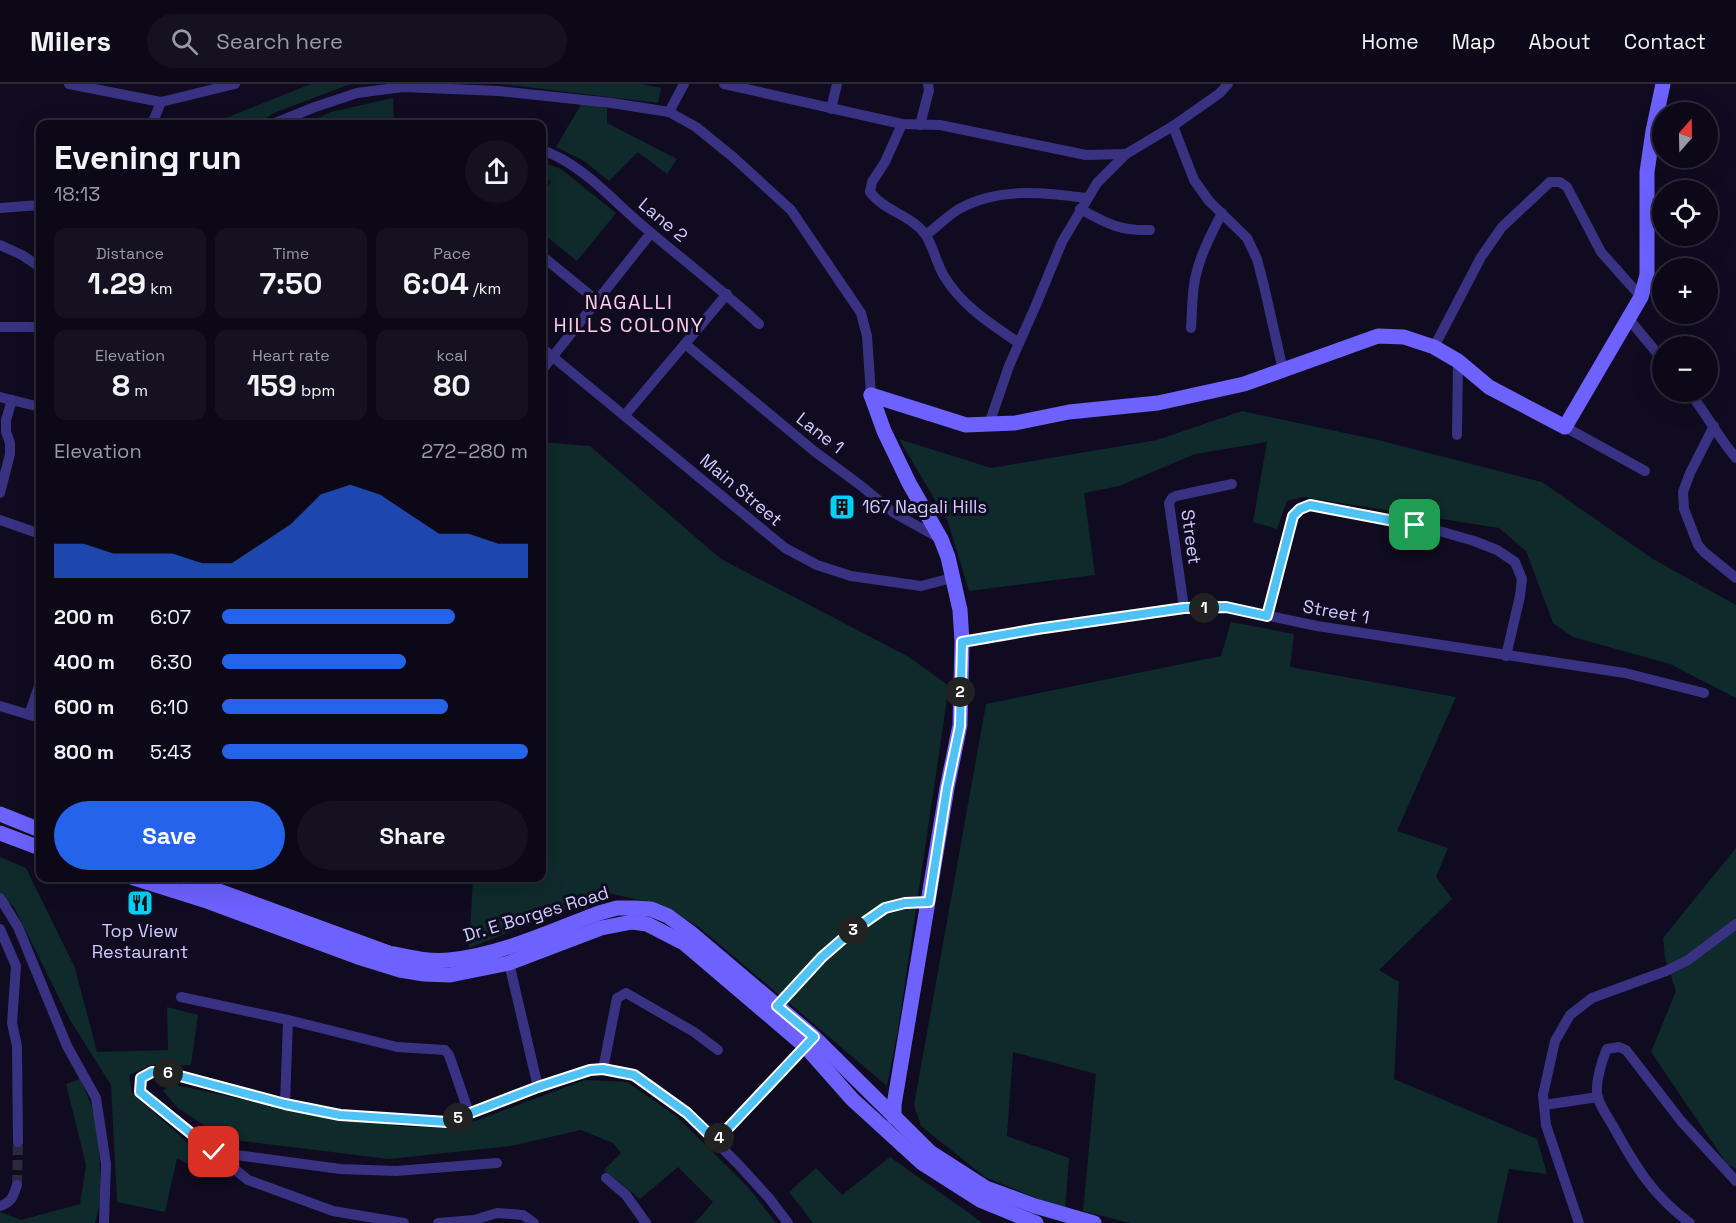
<!DOCTYPE html>
<meta charset="utf-8">
<style>
:root{--surface:#0c0818;--page:#151121;--text:#f1f3f6;--muted:#9a9aa2;--line:#2c2937;--accent:#2563eb}
body{margin:0;font-family:"Space Grotesk",sans-serif;background:var(--page);color:var(--text);height:100vh;display:flex;flex-direction:column;font-size:22px;white-space:nowrap}
*{box-sizing:border-box;margin:0}
p{font-size:20px;color:var(--muted)}
.icon{flex:none;width:33px;height:33px;fill:none;stroke:currentColor;stroke-width:2;stroke-linecap:round;stroke-linejoin:round}
.map{position:relative;flex:1;overflow:hidden}
.panel{position:absolute;left:36px;top:36px;width:510px;height:762px;display:flex;flex-direction:column;background:var(--surface);border-radius:12px;box-shadow:0 6px 24px #0002,0 0 0 2px var(--line)}
.panel>*{flex:none}
.needle{width:39px;rotate:20deg}
.fabs{position:absolute;left:1652px;top:18px;display:grid;gap:12px}
.fabs a{display:grid;place-items:center;width:66px;height:66px;border-radius:50%;background:var(--surface);box-shadow:0 6px 24px #0002,0 0 0 2px var(--line);font-size:30px}
.pin{position:absolute;display:grid;place-items:center;width:51px;height:51px;color:#fff;margin:-26px;border-radius:12px;box-shadow:0 3px 9px #0006}
.km{position:absolute;width:30px;height:30px;margin:-15px;border-radius:50%;background:#222;color:#fff;font-size:16px;line-height:30px;text-align:center}
.round{display:grid;place-items:center;flex:none;width:63px;height:63px;border-radius:32px;background:var(--page)}
.headline{display:flex;align-items:center;justify-content:space-between;height:102px;padding:0 18px}
h1{font-size:33px;font-weight:700;line-height:45px}
.stats{display:grid;grid-template-columns:repeat(3,1fr);gap:9px;height:102px;padding:6px 18px}
.stats div{display:grid;align-content:center;border-radius:12px;background:var(--page);text-align:center}
.stats b{font-size:30px;font-weight:700}
.stats small{font-size:16px;font-weight:400}
.stats p{font-size:16px}
.chart{height:168px;padding:12px 18px}
.chart p{display:flex;justify-content:space-between}
.chart svg{width:100%;height:108px;margin-top:6px;fill:var(--accent);opacity:.7}
.primary-button{display:flex;gap:12px;margin-top:auto;padding:12px 18px}
.primary-button a{flex:1;height:69px;border-radius:36px;background:var(--accent);color:#fff;font-size:24px;font-weight:700;line-height:69px;text-align:center}
.primary-button a+a{background:var(--page);color:var(--text)}
ul{padding:0 18px;list-style:none;font-size:20px}
li{display:grid;grid-template-columns:96px 72px 1fr;align-items:center;height:45px}
li i{height:15px;border-radius:8px;background:var(--accent)}
header{display:flex;align-items:center;gap:36px;box-sizing:border-box;height:84px;padding:0 30px;background:var(--surface);border-bottom:2px solid var(--line)}
header strong{font-size:28px}
nav{display:flex;gap:33px;margin-inline-start:auto;font-size:21px}
.search{width:420px;height:54px;background:var(--page);display:flex;align-items:center;gap:15px;box-sizing:border-box;padding:0 21px;border-radius:33px;color:var(--muted);font-size:22px}
.map>svg:first-child{display:block}
</style>
<header>
<strong>Milers</strong>
<div class="search"><svg class="icon" aria-label="search" viewBox="0 0 24 24"><circle cx="10" cy="10" r="6"/><path d="M15 15l6 6"/></svg>Search here</div>
<nav><a>Home</a><a>Map</a><a>About</a><a>Contact</a></nav>
</header>
<div class="map">
<svg width="1736" height="1139" viewBox="0 0 1736 1139">
<rect width="100%" height="100%" fill="#100b20"/>
<g fill="#0e2a2a">
<path d="M311,0H350L274,29L257,40H214L218,37Z"/>
<path d="M501,0H641L661,4L658,19Z"/>
<path d="M393,14L394,40H305L331,28Z"/>
<path d="M582,19L607,24V39L677,75L667,90L638,68L609,97L584,77L556,63Z"/>
<path d="M542,78L561,85L616,129L577,177L542,149V111L551,98L542,90Z"/>
<path d="M1242,327L1378,356L1542,398L1653,475L1736,521V614L1670,580L1573,553L1553,539L1526,467L1499,444L1303,413L1287,417L1277,445L1253,438L1267,358L1195,370L1119,402L1084,409L1095,491L969,507L948,438L899,355L991,384L1157,356Z"/>
<path d="M542,358L590,362L721,475L909,573L949,602L898,946L887,1002L699,843L661,821L612,810L560,828L469,864L473,794H542Z"/>
<path d="M1231,538L1294,550L1290,583L1456,613L1397,747L1448,764L1436,793L1452,815L1379,886L1399,898L1394,995L1537,1055L1547,1090L1509,1085L1497,1139H1130L1083,1127L1096,990L1013,968L1007,1052L1069,1074L1065,1126L985,1093L921,1042L914,1021L986,620L1221,572Z"/>
<path d="M1736,764V1085L1727,1080L1651,968L1676,907L1665,874L1663,854Z"/>
<path d="M0,773L26,784L75,884L97,968L168,966L167,923L198,931L191,981H151L129,991L132,1009L208,1077L198,1086L177,1074L165,1128L117,1118L111,1001L70,936L14,823L0,810Z"/>
<path d="M80,995L98,1036L101,1115L95,1139H0V1128L21,1136L80,1120L86,1081L66,1000Z"/>
<path d="M585,996L627,998L676,1032L748,1103L776,1139H695L713,1118L678,1083L640,1115L604,1086L621,1069L613,1059L581,1046L511,1062L389,1075L225,1055L178,1024L163,1007L171,1000L251,1017L406,1043L462,1042Z"/>
<path d="M890,1073L983,1139H813L789,1108L816,1084L842,1111Z"/>
</g>
<g fill="none" stroke-linecap="round" stroke-linejoin="round">
<path stroke="#2d2841" stroke-width="10" stroke-dasharray="10 5" stroke-linecap="butt" d="M17,1101L18,1058"/>
<g stroke="#393282" stroke-width="10">
<path d="M69,0L161,18L235,0"/>
<path d="M724,0L902,40L940,41L1086,71L1126,70"/>
<path d="M831,25L837,0"/>
<path d="M669,28L684,0"/>
<path d="M152,40L161,18"/>
<path d="M273,40L315,23L357,9L403,3L499,7L612,19L669,28L696,43L733,73L791,126L861,229L867,252L871,311"/>
<path d="M902,40L885,78L872,98L870,108C884,127 911,131 925,150C933,161 936,179 944,192C962,222 991,240 1019,259"/>
<path d="M920,41L929,6L928,0"/>
<path d="M1173,42L1194,96L1209,117L1247,154L1257,175L1264,202L1283,286"/>
<path d="M542,66C582,80 611,115 643,142C682,175 722,206 759,240"/>
<path d="M0,124L40,121"/>
<path d="M1080,125C1106,139 1119,147 1150,146"/>
<path d="M926,151C937,143 947,132 959,125C998,103 1044,108 1086,114"/>
<path d="M0,161L22,171L40,183"/>
<path d="M542,172L596,216"/>
<path d="M1628,234L1662,275"/>
<path d="M0,243H40"/>
<path d="M1191,244C1192,230 1192,215 1194,201C1198,175 1210,152 1222,129"/>
<path d="M685,260L814,367L860,401L894,429L939,454"/>
<path d="M1434,263L1481,173L1502,143L1550,98H1560L1567,103L1601,168L1641,213"/>
<path d="M542,264L785,464L817,481L851,492L921,502L952,494"/>
<path d="M542,286L651,149"/>
<path d="M1689,308C1706,329 1718,353 1736,374"/>
<path d="M0,313L40,323"/>
<path d="M625,331L727,210"/>
<path d="M989,340L1009,282L1036,221L1062,158L1097,99L1126,70L1173,42L1220,9L1228,0"/>
<path d="M1714,342L1690,389L1683,408L1684,425L1698,461L1704,468L1736,494"/>
<path d="M1565,343L1645,387"/>
<path d="M1457,351L1458,277"/>
<path d="M0,409L10,370V359L6,348V336L12,316"/>
<path d="M0,436L40,450"/>
<path d="M1184,524L1169,419L1172,414L1176,412L1232,400"/>
<path d="M1267,532L1293,432L1300,425L1310,421L1415,440L1474,457L1497,466L1515,478L1522,495L1520,512L1506,572"/>
<path d="M962,558L1037,545L1184,524L1226,523L1317,542L1625,589L1704,609"/>
<path d="M0,622L40,634"/>
<path d="M29,631L40,599"/>
<path d="M0,814L18,843L67,962L96,1014L106,1080L104,1139"/>
<path d="M0,845L16,882L12,939L17,962L18,1058"/>
<path d="M509,879L538,1003"/>
<path d="M181,913L288,936L397,963L445,966L449,971L469,1029"/>
<path d="M777,922L822,873L852,847L885,824L905,819L929,818"/>
<path d="M603,985L617,914L626,909L694,948L718,966"/>
<path d="M285,1020L288,936"/>
<path d="M1544,1021L1598,1013"/>
<path d="M716,1057L810,958"/>
<path d="M214,1068L340,1085L396,1087L497,1079"/>
<path d="M606,1094L626,1111L646,1139"/>
<path d="M0,1122C12,1118 13,1113 17,1101"/>
<path d="M404,1139L333,1127L248,1096L140,1008L141,994L152,988H165L285,1020L340,1031L447,1038L538,1003L590,986L603,985L634,991L687,1029L738,1080L769,1114L788,1139"/>
<path d="M438,1139L474,1136L497,1129L523,1131L534,1139"/>
<path d="M1579,1139L1546,1041L1543,1011L1555,957L1570,931L1592,914L1666,887L1688,876L1736,840"/>
<path d="M1690,1139C1653,1112 1635,1082 1613,1042C1608,1033 1601,1024 1598,1014C1594,1002 1602,976 1607,965L1619,963L1626,966L1681,1037L1736,1097"/>
</g>
<g stroke="#6d61ff" stroke-width="15">
<path d="M871,311L966,341L1015,339L1069,328L1158,319L1244,300L1378,252L1404,253L1434,263L1458,277L1489,303L1565,343L1641,213L1647,191V88L1653,47L1663,0"/>
<path d="M871,311L884,347L909,399L941,455L948,473L960,526L962,558L960,641L947,704L894,1021V1033"/>
<path d="M0,730L40,746"/>
<path d="M0,749L40,764"/>
<path d="M134,794L204,816L358,873L400,886L424,890L450,891L509,879L601,844L632,838L647,840L684,859L806,963L852,1015L922,1079L980,1116L1036,1139"/>
<path d="M183,794L389,869C408,873 429,878 449,876C501,871 551,847 599,829L617,824H634L651,825L668,832L691,849L814,953L930,1068L986,1104L1035,1122L1094,1139"/>
</g>
</g>
<g fill="none" stroke-linecap="round" stroke-linejoin="round">
<g stroke="#fff" stroke-width="12">
<path id="route" d="M214,1068L140,1008L141,994L152,988H165L285,1020L340,1031L447,1038L538,1003L590,986L603,985L634,991L687,1029L716,1057L814,953L777,922L822,873L852,847L885,824L905,819L929,818L947,704L960,642L962,558L1037,545L1184,524L1226,523L1267,532L1293,432L1300,425L1310,421L1415,441"/>
</g>
<use href="#route" stroke="#4fc3f7" stroke-width="8"/>
</g>
<defs>
<g id="building-square" transform="scale(1.35)"><rect x="-9" y="-9" width="18" height="18" rx="4" fill="#00d0f5" stroke="#100b20"/><path d="M-4-6H4V6H1V3H-1V6H-4ZM-2.5-4.3h1.7v1.8h-1.7ZM.8-4.3h1.7v1.8H.8ZM-2.5-1h1.7V.8h-1.7ZM.8-1h1.7V.8H.8Z" fill="#111"/></g>
<g id="restaurant-square" transform="scale(1.35)"><rect x="-9" y="-9" width="18" height="18" rx="4" fill="#00d0f5" stroke="#100b20"/><path d="M-5-6h1v4h1v-4h1v4h1v-4h1v5L-1.5 .5V6h-2V.5L-5-1ZM5-6V6H3V1.5H1.5Q1.5-4 5-6Z" fill="#111"/></g>
</defs>
<g fill-rule="evenodd">
<use href="#building-square" x="842" y="423"/>
<use href="#restaurant-square" x="140" y="819"/>
</g>
<g text-anchor="middle" stroke-width="6" stroke-linejoin="round" paint-order="stroke">
<g font-size="18" fill="#d2caff" stroke="#100b20">
<text transform="translate(663 136) rotate(40)" y="6">Lane 2</text>
<text transform="translate(820 349) rotate(38)" y="6">Lane 1</text>
<text transform="translate(741 406) rotate(40)" y="6">Main Street</text>
<text transform="translate(1191 453) rotate(82)" y="6">Street</text>
<text transform="translate(1336 528) rotate(10)" y="6">Street 1</text>
<text transform="translate(536 830) rotate(-17)" y="6">Dr. E Borges Road</text>
</g>
<g font-size="18" fill="#d2caff" stroke="#100b20" text-anchor="start">
<text x="862" y="429">167 Nagali Hills</text>
<text x="140" y="853" text-anchor="middle">Top View<tspan x="140" dy="21">Restaurant</tspan></text>
</g>
<g font-size="20" letter-spacing="1.5" fill="#ffccea" stroke="#100b20">
<text x="629" y="225">NAGALLI<tspan x="629" dy="23">HILLS COLONY</tspan></text>
</g>
</g>
</svg>
<div class="fabs">
<a><svg class="needle" viewBox="-14 -14 28 28"><path d="M0-13l5 13h-10z" fill="#e53935"/><path d="M0 13l5-13h-10z" fill="#9a9aa2"/></svg></a>
<a><svg class="icon" aria-label="locate" viewBox="0 0 24 24"><circle cx="12" cy="12" r="6"/><path d="M12 2v4M12 18v4M2 12h4M18 12h4"/></svg></a>
<a>+</a>
<a>−</a>
</div>
<div class="pin" style="left:1415px;top:441px;background:#1e9e55"><svg class="icon" aria-label="arrive" viewBox="0 0 24 24"><path d="M6 21V4h12l-3 4 3 4H6"/></svg></div>
<div class="pin" style="left:214px;top:1068px;background:#d93025"><svg class="icon" aria-label="check" viewBox="0 0 24 24"><path d="M5 12l5 5 9-10"/></svg></div>
<b class="km" style="left:1204px;top:524px">1</b>
<b class="km" style="left:960px;top:608px">2</b>
<b class="km" style="left:853px;top:846px">3</b>
<b class="km" style="left:719px;top:1054px">4</b>
<b class="km" style="left:458px;top:1034px">5</b>
<b class="km" style="left:168px;top:989px">6</b>
<section class="panel">
<div class="headline"><div><h1>Evening run</h1><p>18:13</p></div><a class="round"><svg class="icon" aria-label="share" viewBox="0 0 24 24"><path d="M12 15V3M7 8l5-5 5 5M5 13v7h14v-7"/></svg></a></div>
<div class="stats">
<div><p>Distance</p><b>1.29<small> km</small></b></div>
<div><p>Time</p><b>7:50</b></div>
<div><p>Pace</p><b>6:04<small> /km</small></b></div>
</div>
<div class="stats">
<div><p>Elevation</p><b>8<small> m</small></b></div>
<div><p>Heart rate</p><b>159<small> bpm</small></b></div>
<div><p>kcal</p><b>80</b></div>
</div>
<div class="chart"><p><span>Elevation</span>272–280 m</p>
<svg viewBox="0 0 160 44" preserveAspectRatio="none"><path d="M0 44V30L10 30L20 34L30 34L40 34L50 38L60 38L70 30L80 22L90 10L100 6L110 10L120 18L130 26L140 26L150 30L160 30V44z"/></svg>
</div>
<ul>
<li><b>200 m</b>6:07<i style="width:76%"></i></li>
<li><b>400 m</b>6:30<i style="width:60%"></i></li>
<li><b>600 m</b>6:10<i style="width:74%"></i></li>
<li><b>800 m</b>5:43<i style="width:100%"></i></li>
</ul>
<div class="primary-button"><a>Save</a><a>Share</a></div>
</section>
</div>
